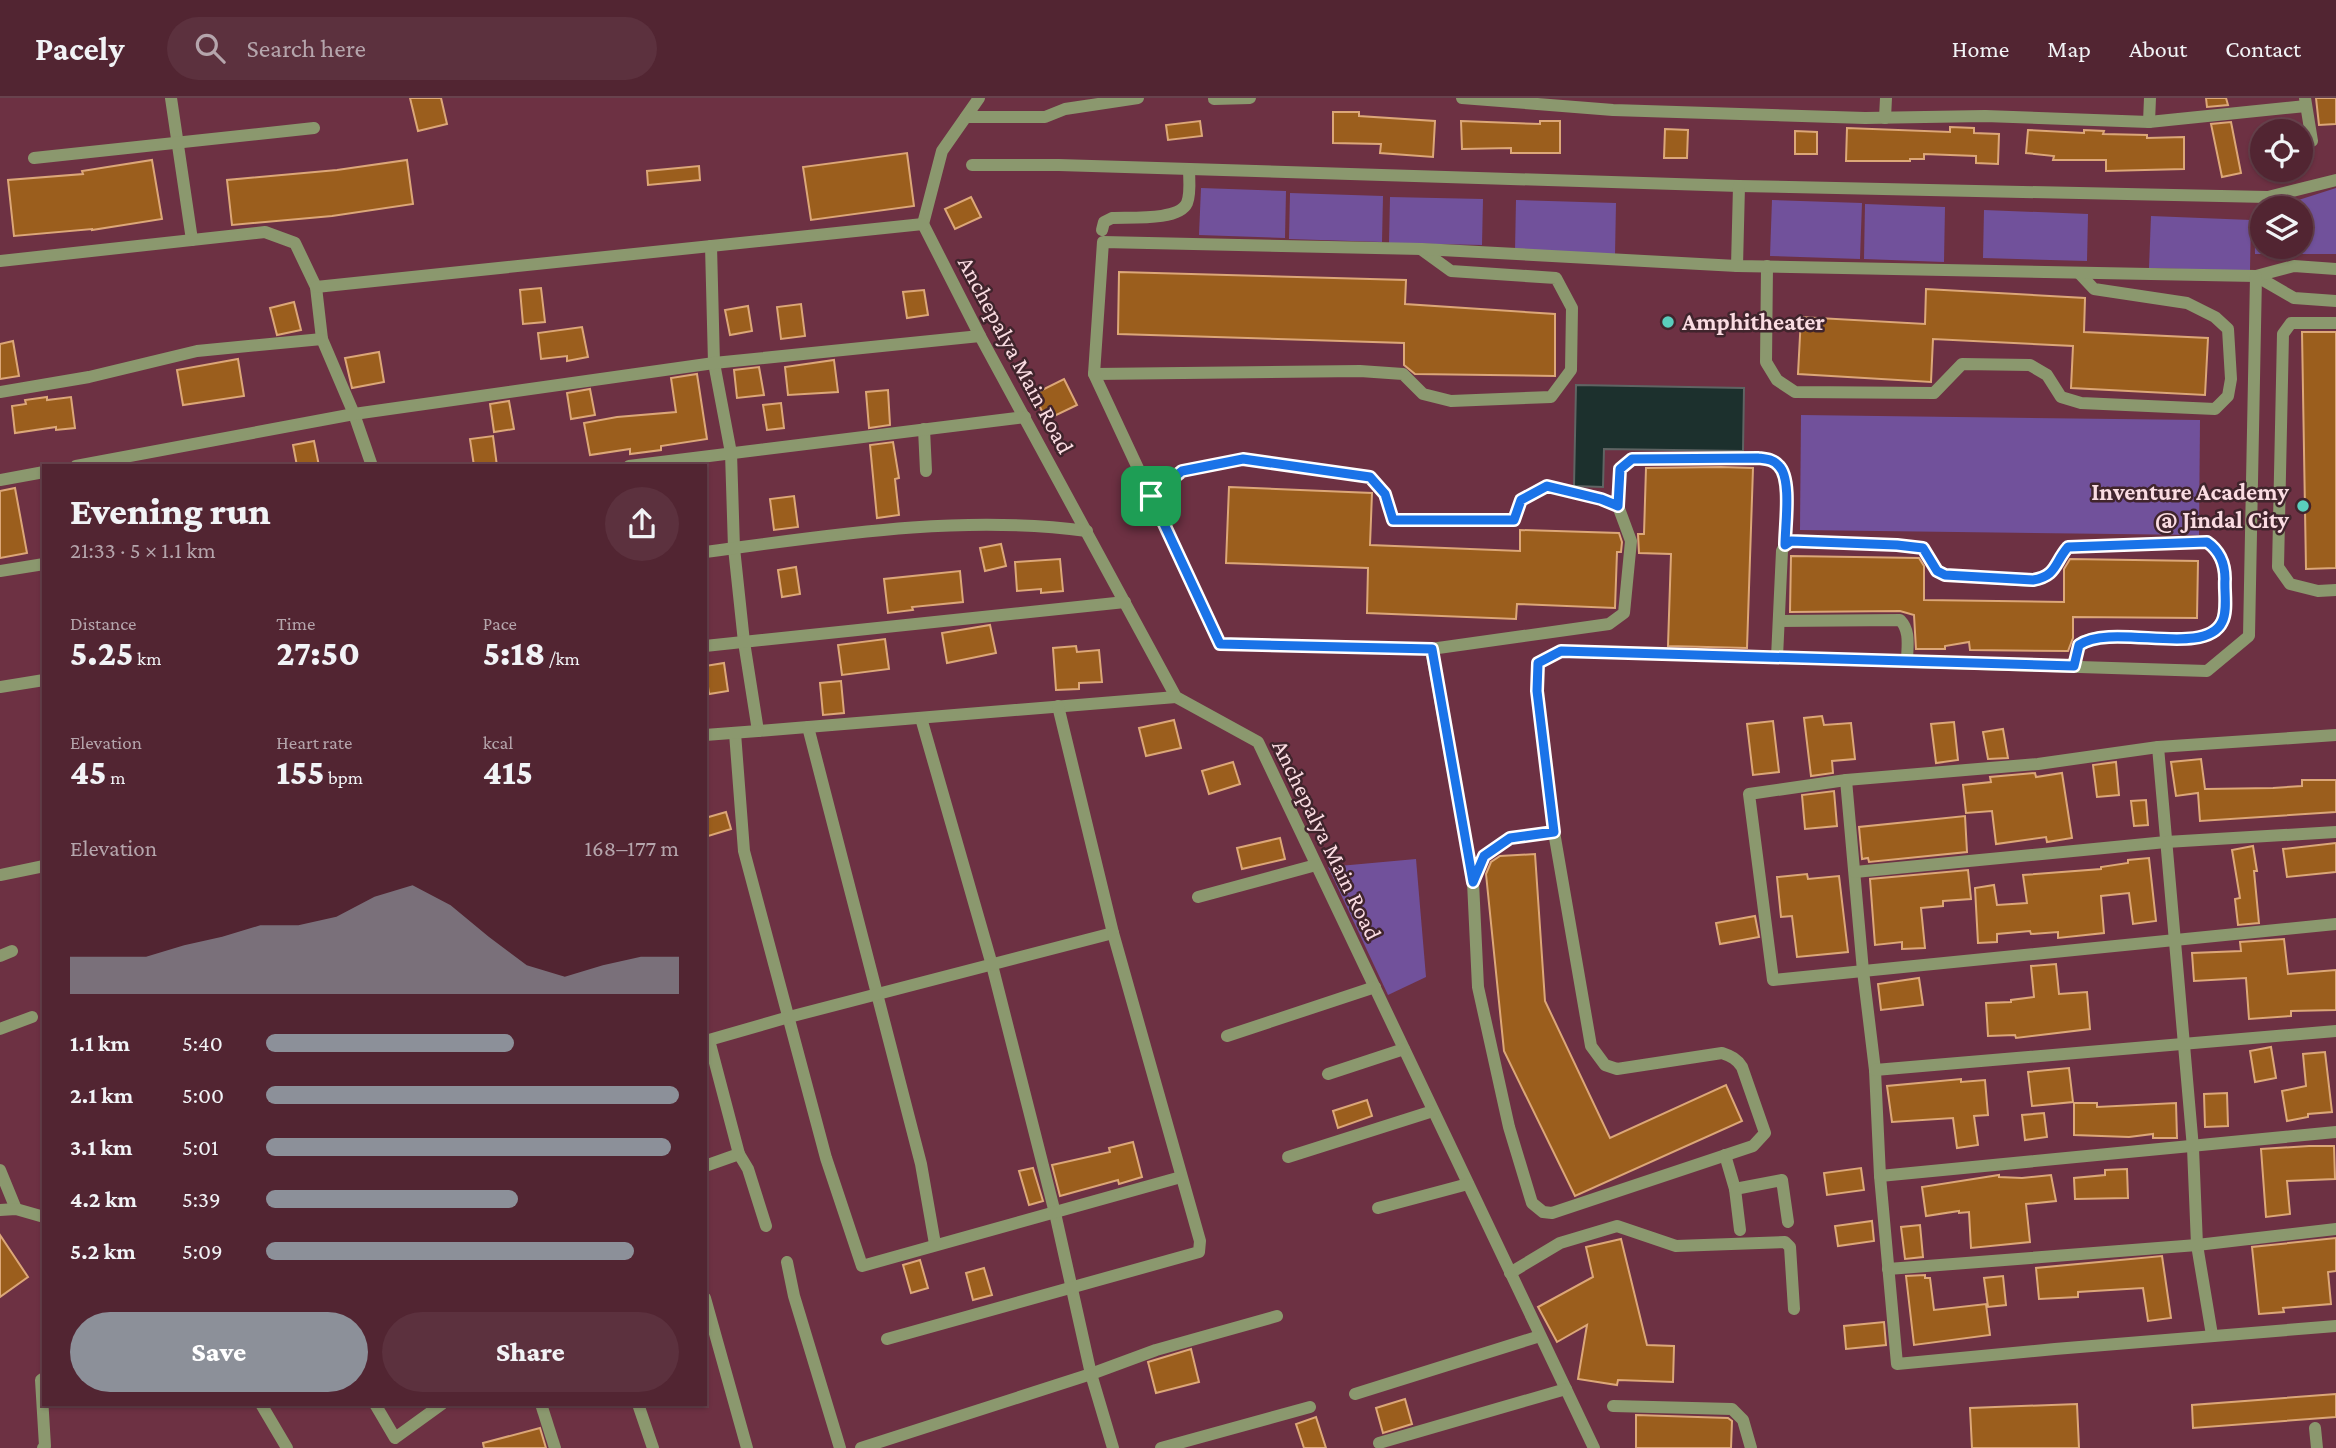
<!DOCTYPE html>
<meta charset="utf-8">
<style>
:root{--surface:#522532;--page:#5c313e;--text:#f1f3f6;--muted:#b5a5ac;--line:#68424d;--accent:#8c9099}
body{margin:0;font-family:"Crimson Pro",serif;background:var(--page);color:var(--text);height:100vh;display:flex;flex-direction:column;font-size:26px;white-space:nowrap}
*{box-sizing:border-box;margin:0}
p{font-size:23px;color:var(--muted)}
.icon{flex:none;width:38px;height:38px;fill:none;stroke:currentColor;stroke-width:2;stroke-linecap:round;stroke-linejoin:round}
.map{position:relative;flex:1;overflow:hidden}
.details{position:absolute;left:42px;top:366px;width:665px;height:942px;display:flex;flex-direction:column;background:var(--surface);border-radius:0px;box-shadow:0 2px 5px #0004,0 0 0 2px var(--line)}
.details>*{flex:none}
.fabs{position:absolute;left:2250px;top:21px;display:grid;gap:14px}
.fabs a{display:grid;place-items:center;width:63px;height:63px;border-radius:50%;background:var(--surface);box-shadow:0 2px 5px #0004,0 0 0 2px var(--line);font-size:35px}
.pin{position:absolute;display:grid;place-items:center;width:60px;height:60px;color:#fff;margin:-30px;border-radius:14px;box-shadow:0 4px 10px #0006}
.round{display:grid;place-items:center;flex:none;width:74px;height:74px;border-radius:37px;background:var(--page)}
.summary{display:flex;align-items:center;justify-content:space-between;height:119px;padding:0 28px}
h1{font-size:38px;font-weight:800;line-height:52px}
.figures{display:grid;grid-template-columns:repeat(3,1fr);gap:10px;height:119px;padding:7px 28px}
.figures div{display:grid;align-content:center}
.figures b{font-size:35px;font-weight:800}
.figures small{font-size:19px;font-weight:400}
.figures p{font-size:19px}
.chart{height:196px;padding:14px 28px}
.chart p{display:flex;justify-content:space-between}
.chart svg{width:100%;height:126px;margin-top:7px;fill:var(--accent);opacity:.7}
.action{display:flex;gap:14px;margin-top:auto;padding:14px 28px}
.action a{flex:1;height:80px;border-radius:42px;background:var(--accent);color:#fff;font-size:28px;font-weight:800;line-height:80px;text-align:center}
.action a+a{background:var(--page);color:var(--text)}
ul{padding:0 28px;list-style:none;font-size:23px}
li{display:grid;grid-template-columns:112px 84px 1fr;align-items:center;height:52px}
li i{height:18px;border-radius:9px;background:var(--accent)}
header{display:flex;align-items:center;gap:42px;box-sizing:border-box;height:98px;padding:0 35px;background:var(--surface);border-bottom:2px solid var(--line)}
header strong{font-size:33px}
nav{display:flex;gap:38px;margin-inline-start:auto;font-size:24px}
.search{width:490px;height:63px;background:var(--page);display:flex;align-items:center;gap:18px;box-sizing:border-box;padding:0 24px;border-radius:38px;color:var(--muted);font-size:26px}
.map>svg:first-child{display:block}
</style>
<header>
<strong>Pacely</strong>
<div class="search"><svg class="icon" aria-label="search" viewBox="0 0 24 24"><circle cx="10" cy="10" r="6"/><path d="M15 15l6 6"/></svg>Search here</div>
<nav><a>Home</a><a>Map</a><a>About</a><a>Contact</a></nav>
</header>
<div class="map">
<svg width="2336" height="1350" viewBox="0 0 2336 1350">
<rect width="100%" height="100%" fill="#6d3143"/>
<g fill="#71519b" fill-rule="evenodd">
<path d="M1201,90L1286,93L1285,140L1199,137Z"/>
<path d="M2336,90V156H2255L2254,111L2280,108ZM2263,110H2301V149H2263Z"/>
<path d="M1290,95L1383,98L1382,144L1289,141Z"/>
<path d="M1390,99L1483,101L1482,147L1389,145Z"/>
<path d="M1516,102L1616,105L1615,157L1515,153Z"/>
<path d="M1772,102L1862,105L1860,161L1770,158Z"/>
<path d="M1865,106L1945,109L1944,164L1864,161Z"/>
<path d="M1984,112L2088,116L2087,163L1983,160Z"/>
<path d="M2151,118L2251,122L2250,173L2149,170Z"/>
<path d="M1801,317L2200,322L2199,437L1800,432Z"/>
<path d="M1416,761L1426,879L1388,897L1328,769Z"/>
</g>
<path fill="#1c302d" stroke="#5f6463" stroke-width="2" d="M1576,287L1744,290L1743,353L1604,351L1603,389L1574,388Z"/>
<g fill="#9b5e1d" stroke="#dca778" stroke-width="2">
<path d="M410,0H441L447,26L418,33Z"/>
<path d="M2206,0H2226L2228,7L2207,9Z"/>
<path d="M2316,0H2336V26L2319,27Z"/>
<path d="M1333,14H1359V18L1435,23L1433,59L1380,55L1381,46L1333,45Z"/>
<path d="M1200,23L1202,38L1168,42L1166,27Z"/>
<path d="M1461,23L1540,26V23H1560V55H1511V50L1462,51Z"/>
<path d="M2231,24L2241,75L2222,79L2211,26Z"/>
<path d="M1950,29L1974,30V35L1999,36L1998,66L1976,65V58L1924,56V61H1910V63H1846L1847,30L1950,34Z"/>
<path d="M1665,31L1688,32L1687,60H1664Z"/>
<path d="M2028,32L2084,35V32L2104,33L2103,36L2147,37V40L2184,39V71L2106,73V62H2053L2054,58L2026,55Z"/>
<path d="M1795,33L1817,34V56H1795Z"/>
<path d="M907,55L914,108L811,122L803,69Z"/>
<path d="M152,62L162,121L92,132V131L14,138L8,82L83,76L82,73Z"/>
<path d="M407,62L413,106L332,118L232,127L227,82L337,72Z"/>
<path d="M699,68L700,82L648,87L647,73Z"/>
<path d="M971,99L981,119L955,131L945,111Z"/>
<path d="M1119,174L1406,182L1405,206L1555,216V278L1415,276L1404,267V245L1118,236Z"/>
<path d="M541,190L545,224L523,226L520,192Z"/>
<path d="M1926,191L2085,200L2084,234L2208,240L2205,297L2071,290L2073,248L1933,241L1931,284L1798,276L1801,219L1925,226Z"/>
<path d="M924,192L928,217L907,220L903,194Z"/>
<path d="M294,204L301,232L277,237L270,210Z"/>
<path d="M801,206L805,238L781,241L777,209Z"/>
<path d="M748,208L752,233L730,237L725,212Z"/>
<path d="M582,229L588,259L567,263V258L541,261L538,235Z"/>
<path d="M2302,234H2336V470L2306,471Z"/>
<path d="M13,243L19,278L0,281V246Z"/>
<path d="M379,254L384,284L352,290L345,260Z"/>
<path d="M238,261L244,298L183,307L177,272Z"/>
<path d="M834,262L838,294L788,297L785,269Z"/>
<path d="M759,269L764,297L737,300L734,272Z"/>
<path d="M697,276L707,341L661,348V352L630,356V351L590,357L584,325L617,319L676,314L671,280Z"/>
<path d="M1064,281L1077,307L1046,322L1034,296Z"/>
<path d="M590,291L595,317L571,321L567,295Z"/>
<path d="M888,292L890,327L869,330L866,294Z"/>
<path d="M47,299V302L71,299L75,330L56,332V329L15,335L12,308L26,306L25,302Z"/>
<path d="M509,303L514,331L494,334L490,306Z"/>
<path d="M781,305L784,330L767,332L763,307Z"/>
<path d="M493,338L497,368H474L470,341Z"/>
<path d="M314,343L319,368H297L293,347Z"/>
<path d="M893,344L899,380L895,381L899,417L877,420L870,347Z"/>
<path d="M1721,369L1753,370L1747,550L1668,548L1671,456L1639,455L1638,436H1644L1646,370Z"/>
<path d="M1229,389L1372,395L1370,447L1520,453V432L1619,435L1622,444L1621,454H1617L1615,510L1517,506L1516,521L1367,515L1368,470L1226,465Z"/>
<path d="M15,390L27,455L0,460V393Z"/>
<path d="M794,398L798,429L774,432L770,401Z"/>
<path d="M1001,446L1006,468L985,473L980,450Z"/>
<path d="M1791,458L1919,460L1924,468V502L2064,504V471L2070,461L2198,463L2197,520L2073,519V540L2068,553L1970,552L1969,544L1945,548V551H1916L1914,517L1900,513L1790,514Z"/>
<path d="M1060,461L1063,493L1041,495V491L1017,493L1015,464Z"/>
<path d="M796,469L800,496L782,499L778,472Z"/>
<path d="M960,473L963,504L912,509L913,512L888,515L884,481Z"/>
<path d="M990,527L996,555L947,565L942,535Z"/>
<path d="M885,541L889,571L842,577L838,547Z"/>
<path d="M1076,548L1077,554L1099,552L1102,584L1079,585V591L1056,592L1053,550Z"/>
<path d="M724,565L728,593L709,596L705,568Z"/>
<path d="M841,583L844,615L823,617L820,585Z"/>
<path d="M1822,618L1824,627L1851,625L1855,661L1832,663L1833,675L1811,678L1804,620Z"/>
<path d="M1174,622L1181,650L1146,658L1139,630Z"/>
<path d="M1773,623L1779,674L1753,677L1747,626Z"/>
<path d="M1954,624L1958,662L1936,665L1931,626Z"/>
<path d="M2003,631L2008,660L1988,661L1983,634Z"/>
<path d="M2201,661L2205,691L2273,690L2302,688V682H2336V714L2200,723L2198,695L2176,698L2171,664Z"/>
<path d="M1233,664L1240,686L1209,696L1202,673Z"/>
<path d="M2116,664L2119,697L2097,699L2093,667Z"/>
<path d="M2035,675L2036,679L2062,675L2072,740L2047,744L2046,739L1996,746L1992,713L1966,715L1963,687L1991,684L1990,679Z"/>
<path d="M1834,693L1837,728L1805,731L1802,697Z"/>
<path d="M2146,702L2148,727L2134,728L2131,703Z"/>
<path d="M726,714L731,731L705,739V720Z"/>
<path d="M1965,718L1967,754L1869,764L1868,760L1862,761L1859,729Z"/>
<path d="M1280,740L1285,761L1242,771L1237,750Z"/>
<path d="M2336,745V774L2287,779L2283,751Z"/>
<path d="M2253,748L2257,773H2254L2259,825L2238,827L2235,801L2240,800L2232,752Z"/>
<path d="M1535,756L1545,903L1610,1040L1726,987L1742,1023L1575,1098L1504,953L1486,776L1491,764L1500,758Z"/>
<path d="M2149,760L2156,823L2133,826L2129,795L2101,798L2104,835L2058,840V834L2031,836L2030,833L1997,836V844L1978,845L1975,790L1994,787L1997,807L2027,805L2023,777L2101,771V769L2128,765V762Z"/>
<path d="M1968,772L1971,801L1943,803V808L1921,810L1925,850L1902,851V844L1875,847L1870,781Z"/>
<path d="M1807,776L1808,781L1839,778L1848,854L1797,859L1792,818L1781,819L1777,779Z"/>
<path d="M1755,818L1759,839L1720,846L1716,825Z"/>
<path d="M2284,841L2288,876L2336,872V912L2291,913V918L2249,921L2246,880L2194,883L2192,855L2241,853L2240,844Z"/>
<path d="M2056,866L2059,896L2087,894L2090,931L2016,940L2015,937L1988,938L1986,905L2011,904V902L2034,899L2031,868Z"/>
<path d="M1919,880L1923,907L1881,912L1878,886Z"/>
<path d="M2271,949L2276,980L2255,984L2250,953Z"/>
<path d="M2325,954L2332,1014L2308,1016V1019L2287,1023L2282,993L2306,988L2303,956Z"/>
<path d="M2069,970L2073,1004L2032,1008L2028,974Z"/>
<path d="M1961,981V984L1985,982L1988,1017L1974,1018L1978,1047L1957,1050L1953,1020L1892,1024L1887,988Z"/>
<path d="M2227,995L2228,1028L2205,1029L2204,996Z"/>
<path d="M1367,1002L1372,1018L1338,1030L1333,1013Z"/>
<path d="M2074,1005H2097V1009L2176,1005L2177,1040H2153V1036L2129,1039L2074,1037Z"/>
<path d="M2044,1015L2047,1039L2025,1042L2022,1017Z"/>
<path d="M1133,1044L1142,1079L1119,1086L1118,1082L1060,1098L1052,1067L1110,1054L1109,1050Z"/>
<path d="M2309,1048H2334L2335,1081L2287,1083L2290,1116L2266,1119L2261,1051Z"/>
<path d="M1033,1070L1043,1103L1029,1107L1019,1073Z"/>
<path d="M1861,1070L1864,1092L1827,1097L1824,1075Z"/>
<path d="M2127,1071L2128,1100L2075,1101L2074,1080L2105,1077V1072Z"/>
<path d="M1999,1077V1079L2022,1080L2051,1077L2056,1103L2026,1106L2030,1144L1971,1150L1969,1114L1959,1115V1113L1926,1118L1922,1089Z"/>
<path d="M1872,1123L1874,1143L1838,1148L1835,1128Z"/>
<path d="M1920,1127L1923,1159L1905,1161L1901,1129Z"/>
<path d="M0,1137L28,1179L0,1199Z"/>
<path d="M2336,1140V1173L2328,1174L2331,1206L2283,1210L2284,1214L2259,1216L2252,1149Z"/>
<path d="M1621,1141L1647,1247L1674,1248L1673,1284L1618,1282L1617,1287L1578,1281L1587,1227L1557,1244L1538,1209L1593,1179L1586,1149Z"/>
<path d="M2162,1158L2171,1220L2148,1223L2143,1190L2078,1194V1199L2039,1201L2036,1170Z"/>
<path d="M920,1162L928,1190L911,1195L903,1167Z"/>
<path d="M984,1170L992,1197L973,1202L966,1175Z"/>
<path d="M1925,1177V1180H1930L1934,1212L1986,1206L1990,1237L1914,1247L1906,1178Z"/>
<path d="M2003,1178L2006,1207L1988,1209L1984,1180Z"/>
<path d="M1884,1224L1886,1247L1846,1251L1844,1228Z"/>
<path d="M1191,1251L1199,1284L1156,1295L1148,1264Z"/>
<path d="M2336,1296V1319L2193,1330L2192,1307Z"/>
<path d="M1405,1301L1412,1326L1383,1335L1376,1310Z"/>
<path d="M2077,1306L2079,1350H1972L1970,1310Z"/>
<path d="M1636,1317L1728,1320L1732,1323L1731,1350H1636Z"/>
<path d="M1316,1319L1326,1350H1304L1296,1326Z"/>
<path d="M540,1330L546,1350H484L483,1345Z"/>
</g>
<g fill="none" stroke-linecap="round" stroke-linejoin="round">
<g stroke="#8b986e" stroke-width="12">
<path d="M171,0L192,142"/>
<path d="M1462,0L1613,12L1865,20L1985,18L2149,24L2306,8"/>
<path d="M2305,0L2312,43"/>
<path d="M1214,1L1250,0"/>
<path d="M966,19H1045L1065,11L1138,0"/>
<path d="M1885,20L1886,0"/>
<path d="M2149,24L2150,0"/>
<path d="M34,60L314,30"/>
<path d="M972,67H1059L1739,88L2268,99L2336,82"/>
<path d="M923,126L980,238L1176,599L1258,644L1594,1350"/>
<path d="M923,126L942,53L979,0"/>
<path d="M1102,132L1104,124L1112,120C1130,119 1179,123 1187,105C1191,95 1189,81 1189,71"/>
<path d="M711,148L714,265L731,355L734,450L744,544L758,633L1176,599"/>
<path d="M0,163L265,134L295,145L316,189L322,241L354,316L372,368"/>
<path d="M1737,168L1739,88"/>
<path d="M1767,168L1766,264L1777,282L1795,294L1934,295L1962,266L2030,267L2047,277L2061,299L2081,305L2215,311L2228,298L2231,281L2228,231L2215,219L2187,205L2094,191L2079,175"/>
<path d="M2256,178L2294,200L2336,203"/>
<path d="M316,189L923,126"/>
<path d="M2336,225H2291L2283,236L2278,469L2290,486L2318,493L2336,492"/>
<path d="M1094,276L1360,273L1403,276L1423,296L1451,303L1551,299L1571,272L1572,210L1556,180L1451,173L1422,152"/>
<path d="M0,294L89,279L197,253L322,241"/>
<path d="M924,331L926,373"/>
<path d="M76,368L354,316L714,265L980,238"/>
<path d="M629,368L1025,319"/>
<path d="M0,382L44,374"/>
<path d="M1151,398L1183,373L1243,361L1370,379L1385,395L1393,422H1514L1521,402L1547,388L1601,401L1618,408L1631,443L1624,515L1609,526L1431,551L1220,546L1094,276L1103,144L1422,151L1737,168L2256,178L2294,168L2336,171"/>
<path d="M1618,408L1620,371L1632,361L1758,360C1766,361 1773,362 1779,368C1792,381 1785,428 1785,447"/>
<path d="M705,454C831,437 960,416 1087,433"/>
<path d="M0,473L44,466"/>
<path d="M1779,523L1900,522C1911,533 1907,549 1907,564"/>
<path d="M705,548L1125,504"/>
<path d="M1431,551L1473,784"/>
<path d="M1777,559L1782,453L1785,447L1792,443L1897,447L1923,450L1938,473L1945,477L2033,483C2057,478 2054,465 2068,449L2208,444C2220,453 2225,465 2225,481C2224,493 2227,513 2222,524C2205,560 2112,524 2079,546L2074,568"/>
<path d="M0,589L44,582"/>
<path d="M921,620L992,867L1055,1115L1091,1276L1113,1350"/>
<path d="M808,629L921,1066L935,1146"/>
<path d="M735,635L744,753L826,1060L862,1168L1181,1079"/>
<path d="M705,637L758,633"/>
<path d="M2336,637L2158,649L2038,666L1846,682L1749,696L1773,882L2336,826"/>
<path d="M2158,649L2193,1050L2197,1147L2212,1237"/>
<path d="M1846,682L1863,873L1875,972L1880,1078L1897,1266L2055,1251L2336,1228"/>
<path d="M1554,734L1591,948L1605,967L1617,971L1722,955C1731,958 1737,961 1742,969L1765,1035L1753,1048L1552,1115L1543,1114L1532,1105L1509,1029L1478,889L1473,784L1484,758L1510,740L1554,734L1537,593L1538,565L1561,553L2207,573L2249,538L2256,178"/>
<path d="M1855,774L2166,744L2336,734"/>
<path d="M0,777L44,768"/>
<path d="M1198,799L1316,767"/>
<path d="M0,858L12,853"/>
<path d="M0,931L32,919"/>
<path d="M1227,938L1375,889"/>
<path d="M1875,972L2336,933"/>
<path d="M1328,976L1404,951"/>
<path d="M739,1056L748,1071L766,1128"/>
<path d="M1725,1057L1735,1091"/>
<path d="M1288,1059L1433,1013"/>
<path d="M705,1068L739,1056L709,942L789,919L1113,835L1058,608"/>
<path d="M0,1072L16,1111"/>
<path d="M1880,1078L2336,1034"/>
<path d="M1378,1110L1468,1086"/>
<path d="M0,1112L16,1111L44,1119"/>
<path d="M1740,1132L1735,1091L1782,1082L1788,1124"/>
<path d="M787,1164L794,1198L840,1350"/>
<path d="M1888,1171L2197,1147L2336,1131"/>
<path d="M1510,1175L1560,1145L1617,1128L1676,1148L1785,1144L1790,1149L1794,1211"/>
<path d="M705,1200L747,1350"/>
<path d="M887,1241L1199,1154L1200,1143L1113,835"/>
<path d="M1355,1296L1540,1238"/>
<path d="M261,1306L287,1350"/>
<path d="M375,1306L395,1340L442,1306"/>
<path d="M541,1306L555,1350"/>
<path d="M638,1306L653,1350"/>
<path d="M1613,1308L1732,1311L1743,1322L1751,1350"/>
<path d="M2315,1330L2317,1350"/>
<path d="M1379,1345L1566,1291"/>
<path d="M43,1350L45,1348L41,1282L44,1280"/>
<path d="M861,1350L1091,1276L1156,1252L1277,1218"/>
<path d="M1161,1350L1310,1309"/>
</g>
</g>
<g fill="none" stroke-linecap="round" stroke-linejoin="round">
<g stroke="#fff" stroke-width="14">
<path id="route" d="M1758,360C1766,361 1773,361 1779,368C1792,381 1785,428 1785,447L1791,443L1897,447L1923,450L1937,473L1945,477L2033,482C2057,478 2054,465 2068,449L2207,444C2220,453 2225,465 2225,481C2224,493 2228,513 2222,524C2205,560 2112,524 2079,547L2074,568L1561,553L1538,565L1537,593L1554,734L1510,740L1484,758L1473,784L1432,551L1220,546L1151,398L1182,373L1243,361L1370,379L1385,396L1393,422H1514L1521,402L1547,388L1601,401L1618,408L1620,371L1632,361Z"/>
</g>
<use href="#route" stroke="#1a73e8" stroke-width="9"/>
</g>
<g fill="#5acebd" stroke="#40242c" stroke-width="2.5">
<circle cx="1668" cy="224" r="7"/>
<circle cx="2303" cy="408" r="7"/>
</g>
<g text-anchor="middle" stroke-width="5" stroke-linejoin="round" paint-order="stroke">
<g font-size="24" font-weight="bold" fill="#fadce2" stroke="#40242c" text-anchor="start">
<text x="1682" y="232">Amphitheater</text>
<text x="2289" y="402" text-anchor="end">Inventure Academy<tspan x="2289" dy="28">@ Jindal City</tspan></text>
</g>
<g font-size="24" fill="#fadce2" stroke="#40242c">
<text transform="translate(1016 257) rotate(62)" y="8">Anchepalya Main Road</text>
<text transform="translate(1327 742) rotate(64)" y="8">Anchepalya Main Road</text>
</g>
</g>
</svg>
<div class="fabs">
<a><svg class="icon" aria-label="locate" viewBox="0 0 24 24"><circle cx="12" cy="12" r="6"/><path d="M12 2v4M12 18v4M2 12h4M18 12h4"/></svg></a>
<a><svg class="icon" aria-label="layers" viewBox="0 0 24 24"><path d="M12 4l9 5-9 5-9-5zM3 14l9 5 9-5"/></svg></a>
</div>
<div class="pin" style="left:1151px;top:398px;background:#1e9e55"><svg class="icon" aria-label="arrive" viewBox="0 0 24 24"><path d="M6 21V4h12l-3 4 3 4H6"/></svg></div>
<section class="details">
<div class="summary"><div><h1>Evening run</h1><p>21:33 · 5 × 1.1 km</p></div><a class="round"><svg class="icon" aria-label="share" viewBox="0 0 24 24"><path d="M12 15V3M7 8l5-5 5 5M5 13v7h14v-7"/></svg></a></div>
<div class="figures">
<div><p>Distance</p><b>5.25<small> km</small></b></div>
<div><p>Time</p><b>27:50</b></div>
<div><p>Pace</p><b>5:18<small> /km</small></b></div>
</div>
<div class="figures">
<div><p>Elevation</p><b>45<small> m</small></b></div>
<div><p>Heart rate</p><b>155<small> bpm</small></b></div>
<div><p>kcal</p><b>415</b></div>
</div>
<div class="chart"><p><span>Elevation</span>168–177 m</p>
<svg viewBox="0 0 160 44" preserveAspectRatio="none"><path d="M0 44V31L10 31L20 31L30 27L40 24L50 20L60 20L70 17L80 10L90 6L100 13L110 24L120 34L130 38L140 34L150 31L160 31V44z"/></svg>
</div>
<ul>
<li><b>1.1 km</b>5:40<i style="width:60%"></i></li>
<li><b>2.1 km</b>5:00<i style="width:100%"></i></li>
<li><b>3.1 km</b>5:01<i style="width:98%"></i></li>
<li><b>4.2 km</b>5:39<i style="width:61%"></i></li>
<li><b>5.2 km</b>5:09<i style="width:89%"></i></li>
</ul>
<div class="action"><a>Save</a><a>Share</a></div>
</section>
</div>
